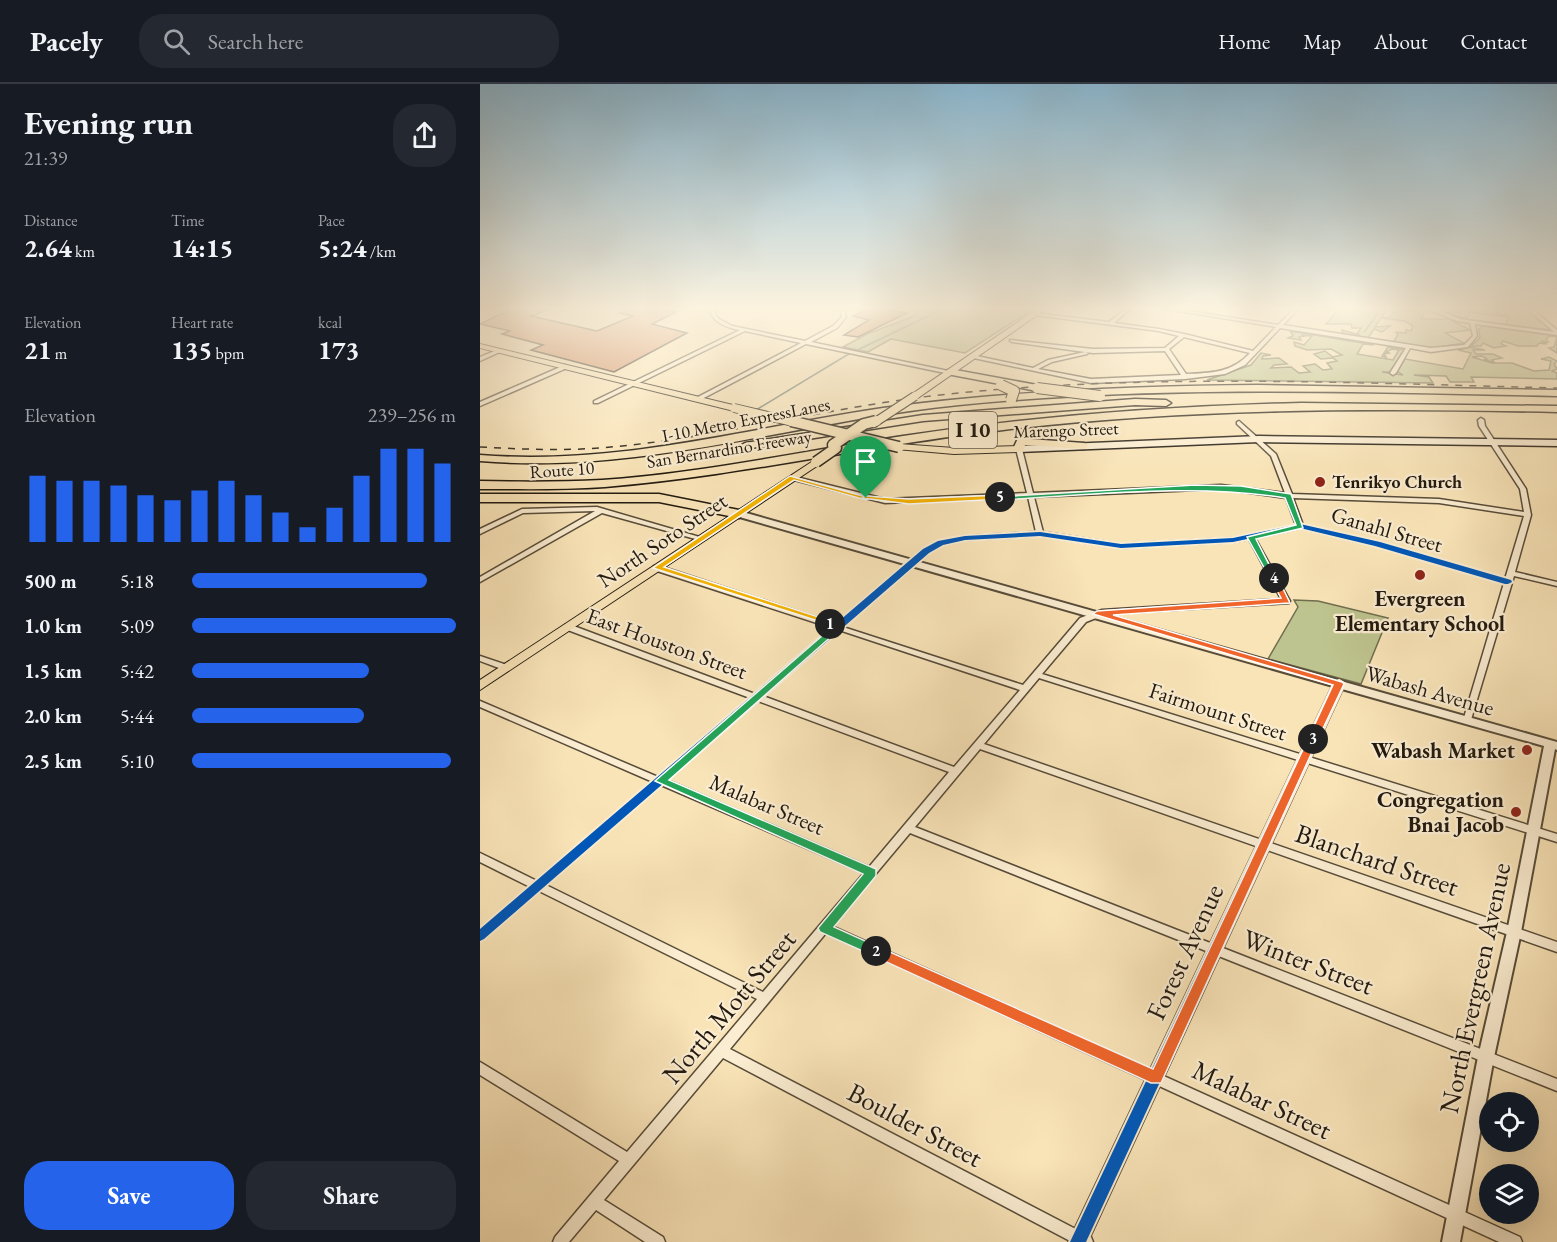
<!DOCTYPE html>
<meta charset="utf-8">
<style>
:root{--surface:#171b24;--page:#242831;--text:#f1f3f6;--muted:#9ea1a6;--line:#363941;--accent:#2563eb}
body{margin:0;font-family:"EB Garamond",serif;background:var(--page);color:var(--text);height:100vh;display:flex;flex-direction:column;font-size:22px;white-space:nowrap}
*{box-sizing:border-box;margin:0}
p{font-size:20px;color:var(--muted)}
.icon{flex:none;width:33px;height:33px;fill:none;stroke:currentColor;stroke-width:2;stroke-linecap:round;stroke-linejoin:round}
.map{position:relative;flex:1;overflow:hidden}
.side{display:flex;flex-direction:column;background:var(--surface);width:480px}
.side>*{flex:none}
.fabs{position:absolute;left:999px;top:1008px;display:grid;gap:12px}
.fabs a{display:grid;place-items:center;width:60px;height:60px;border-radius:50%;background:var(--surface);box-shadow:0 6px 24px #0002;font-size:30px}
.pin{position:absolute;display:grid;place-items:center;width:51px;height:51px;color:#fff;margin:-62px -26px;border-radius:50% 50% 50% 0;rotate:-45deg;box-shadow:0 0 6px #0007}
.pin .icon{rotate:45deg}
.km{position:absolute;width:30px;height:30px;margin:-15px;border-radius:50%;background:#222;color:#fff;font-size:16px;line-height:30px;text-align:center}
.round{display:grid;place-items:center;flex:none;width:63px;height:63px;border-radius:24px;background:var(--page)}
.overview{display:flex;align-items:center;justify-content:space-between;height:102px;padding:0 24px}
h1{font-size:33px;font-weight:700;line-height:45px}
.stats{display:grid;grid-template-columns:repeat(3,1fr);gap:9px;height:102px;padding:6px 24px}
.stats div{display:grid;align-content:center}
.stats b{font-size:26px;font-weight:700}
.stats small{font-size:16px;font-weight:400}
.stats p{font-size:16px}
.chart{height:168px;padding:12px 24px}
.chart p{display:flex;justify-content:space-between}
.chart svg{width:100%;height:108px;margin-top:6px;stroke:var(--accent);stroke-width:6}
.button{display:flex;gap:12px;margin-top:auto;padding:12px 24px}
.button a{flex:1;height:69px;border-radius:24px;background:var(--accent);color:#fff;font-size:24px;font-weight:700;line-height:69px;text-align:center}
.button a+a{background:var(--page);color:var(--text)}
ul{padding:0 24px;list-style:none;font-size:20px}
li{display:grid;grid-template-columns:96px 72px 1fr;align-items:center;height:45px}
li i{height:15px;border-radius:8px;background:var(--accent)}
header{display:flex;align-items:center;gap:36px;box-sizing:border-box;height:84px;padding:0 30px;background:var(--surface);border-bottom:2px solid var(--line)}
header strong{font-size:28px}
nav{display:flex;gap:33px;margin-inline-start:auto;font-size:21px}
.search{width:420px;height:54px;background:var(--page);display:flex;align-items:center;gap:15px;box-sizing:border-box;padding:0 21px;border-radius:24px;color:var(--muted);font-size:22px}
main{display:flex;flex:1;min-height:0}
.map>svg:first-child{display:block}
</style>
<header>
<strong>Pacely</strong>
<div class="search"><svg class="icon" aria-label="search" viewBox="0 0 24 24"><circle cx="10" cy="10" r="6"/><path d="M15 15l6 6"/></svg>Search here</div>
<nav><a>Home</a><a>Map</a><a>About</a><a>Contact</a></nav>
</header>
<main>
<section class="side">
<div class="overview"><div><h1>Evening run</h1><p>21:39</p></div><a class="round"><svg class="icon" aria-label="share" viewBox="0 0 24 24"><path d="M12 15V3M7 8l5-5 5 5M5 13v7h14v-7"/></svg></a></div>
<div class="stats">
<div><p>Distance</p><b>2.64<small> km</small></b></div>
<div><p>Time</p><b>14:15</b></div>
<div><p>Pace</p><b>5:24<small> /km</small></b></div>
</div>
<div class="stats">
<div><p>Elevation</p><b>21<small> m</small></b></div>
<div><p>Heart rate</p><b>135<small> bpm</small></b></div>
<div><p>kcal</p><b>173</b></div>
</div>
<div class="chart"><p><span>Elevation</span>239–256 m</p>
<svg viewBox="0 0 160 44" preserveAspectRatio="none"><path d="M5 44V17M15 44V19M25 44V19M35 44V21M45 44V25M55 44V27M65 44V23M75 44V19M85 44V25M95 44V32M105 44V38M115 44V30M125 44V17M135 44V6M145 44V6M155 44V12"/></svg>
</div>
<ul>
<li><b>500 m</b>5:18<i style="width:89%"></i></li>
<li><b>1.0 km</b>5:09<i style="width:100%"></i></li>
<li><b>1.5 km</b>5:42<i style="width:67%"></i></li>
<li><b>2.0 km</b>5:44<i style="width:65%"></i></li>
<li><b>2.5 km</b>5:10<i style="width:98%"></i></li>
</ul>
<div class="button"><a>Save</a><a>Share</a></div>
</section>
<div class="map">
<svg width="1077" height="1158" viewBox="0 0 1077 1158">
<rect width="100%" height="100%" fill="#f9e4b8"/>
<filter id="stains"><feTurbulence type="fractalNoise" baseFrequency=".00333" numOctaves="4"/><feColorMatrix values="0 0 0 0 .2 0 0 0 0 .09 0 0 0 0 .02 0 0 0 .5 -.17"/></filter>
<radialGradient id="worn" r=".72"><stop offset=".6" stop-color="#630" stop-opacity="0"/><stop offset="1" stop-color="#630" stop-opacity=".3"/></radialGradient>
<g fill="#bec48f" stroke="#706e4f" stroke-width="1.5">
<path d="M430,225H553L485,269L411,255L388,268L363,263L387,250L432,233L440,227Z"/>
<path d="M859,225H901L884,248L902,225H907L902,233L908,234L914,229L912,225L927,228L933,226L928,225H946H943L952,228L945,227L941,235H969L990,246L965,249L984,259L953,264L913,259L918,250L915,248L926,249V246L931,247L933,242L925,237L901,234L895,243L910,242L902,248L894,245L888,254L897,257L863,251L862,246L880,251L877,250L881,244H872L871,240H846Z"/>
<path d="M956,225L982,229L973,225H997L996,228H1002L1005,225H1020L1017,230L1023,232L1027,225H1046L1071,246L1026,241L1028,233L990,228L986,235Z"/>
<path d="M1003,242L1077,252V269L1069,264L1074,263L1077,253L1070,252L1066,255L1068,258L1061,257L1067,260L1059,259L1057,262H1038L1023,257L1021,260L1026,262L1014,264L1003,259L1001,262H991L1000,254L999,245Z"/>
<path d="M810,247L894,261L883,260L877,270L913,276L919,266L912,265L906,268L909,269L904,270L906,273L902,272L908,263L924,266L910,288H902L923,291L917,287L925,275L983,285L991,269L978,266L989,263L1005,266H993L996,270H1013L1022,274L1012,276L1014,278L1004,276L1007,275L1002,272L992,273L1012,279H1032L1054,287L1069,286L1071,277L1061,275L1069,273L1077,277L1074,280L1077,285L1072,287L1077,289V295L991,293L994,298H970L966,292L934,291L949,293L953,299L727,296L771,281L781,269L791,271L783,272L782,275L799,274L807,280L794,281L791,284L811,283L819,289L830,288L823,282L835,280L843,286L852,285L847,279L857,277L853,274L841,275L834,270L845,267L853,273L862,271L851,265L827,266L815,262L814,258L824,261L832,252L821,251L824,252L819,253L821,256L808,254L813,252Z"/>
<path d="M814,516L838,517L908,534L881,600L788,575L818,523Z"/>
</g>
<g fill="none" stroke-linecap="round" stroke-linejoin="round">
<g stroke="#6c7c70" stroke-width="1.5">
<path d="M276,326L367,271L463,225"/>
<path d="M265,339L263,337L269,331"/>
</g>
</g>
<g fill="#d28b61" stroke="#21190f" stroke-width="1.5">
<path d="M31,225H70L51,232L117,247L153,232L140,229L151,225H181L196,228L172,240L207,249L134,288L51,266L63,261L22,250L30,247L0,240Z"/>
<path d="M389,225H405L427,229L378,253L364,251L389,236L373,232Z"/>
</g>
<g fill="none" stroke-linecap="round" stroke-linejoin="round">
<g stroke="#574c39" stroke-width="3">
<g id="minor">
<path d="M232,225H236L235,230L239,235L252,242L325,257L353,242L362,233L360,225H364L366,233L357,244L331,258L473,288L470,290L326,260L220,316H216V314L321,259L265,247L118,319H114V317L260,246C248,244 237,240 231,230Z"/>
<path d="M646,225H650L634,239L679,245L704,250L773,267L796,243L687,225H696L798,241L814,225H818L803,241L951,264L984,261L993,252L990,239L977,237L950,226V225H955L980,235L1074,248L1048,225H1052L1077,246V251L995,240L997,252L988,263L951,268L930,264L916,289L913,291L910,289L926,264L800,244L765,281L745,290L705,295L611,299L489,273L492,271L553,284L568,276L605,268L532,258L530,257V256L613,265L685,264L699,252L679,247L554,231L552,230L554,229L629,238ZM704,253L770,269C752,289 731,289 706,290L689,265ZM685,267L701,291L611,295L558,285L572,278L607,270L608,269L605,268L613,269Z"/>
<path d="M17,266L22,267L0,277V273Z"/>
<path d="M85,281L88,283L87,284L0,322V318Z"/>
<path d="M1001,334L1004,336L1005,342L1046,405L1051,431L1035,488L1077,498V502L1034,492L990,639H984L983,637L1024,499L895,462L820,444L775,454L810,517L809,519L626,530L606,538L562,590L1077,750V758L559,594L504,660L1077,858V868L500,665L435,743L1077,995V1007L430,749L352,842L1040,1153L1042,1158H1019L346,849L250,965L611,1153L613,1158H592L243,974L124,1116L183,1153L185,1158H165L116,1126L89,1158H73L75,1153L139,1077L0,991V978L147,1068L277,915L59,807L4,855L0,856V846L50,803L0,778V769L57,797L173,698L0,623V617L178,693L270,614L85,545L84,543L85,541H91L275,610L352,544L174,486L173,484L174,482H180L356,540L443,465L459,458L485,452L556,448L548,413L405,419L310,395V393L312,392L405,415L547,409L536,365L539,363L542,365L553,409L741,401L805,409L791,372L757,340V338L759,337L796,370L812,410L959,415L1044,428L1040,405L999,342L998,336ZM741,405L806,414L816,441L753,454L641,460L563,448L554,413ZM813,414L959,419L1044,432L1025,495L899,459L823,441ZM560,452L641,464L753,458L769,455L801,515L622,526L600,534L543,601L363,543L449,469L463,461L485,456ZM359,546L540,606L474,683L283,612ZM278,617L469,688L389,783L187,696ZM181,701L384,789L283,908L66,801Z"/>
<path d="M117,423L223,454L224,455L221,457L219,456L122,429L0,498V493L115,427L43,429L0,450V445L42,425Z"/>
<path d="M0,572L30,582L31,584L27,587L0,577Z"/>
</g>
</g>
<g stroke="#574c39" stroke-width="4">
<path id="tertiary" d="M259,427L1077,658V666L1075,665L1041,848L1014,973L980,1158H962L998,973L1027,848L1064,662L862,605L607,1158H589L853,602L256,432L255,430Z"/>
</g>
<g stroke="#21190f" stroke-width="3">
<path id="secondary" d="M779,352L1077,356V362L779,358L539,368L535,365L539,362Z"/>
</g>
<g stroke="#21190f" stroke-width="2">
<g id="primary">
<path d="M557,225H566L438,314H432V310Z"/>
<path d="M0,260L257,322L259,324L254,327L0,264Z"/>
<path d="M419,360L474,364L539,362L544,365L539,368L474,370L416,365L414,363Z"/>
<path d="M336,375L341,378L340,380L0,606V596Z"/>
</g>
</g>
<g stroke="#21190f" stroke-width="3">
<g id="motorway">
<path d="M470,285L557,301L562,304L557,307L467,290L465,288Z"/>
<path d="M778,301L1077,306V312C878,308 678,301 479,321C319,337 162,391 0,377V371C139,382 267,344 403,324C528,307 653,302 778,301Z"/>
<path d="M655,315L686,316L691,319L686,322L655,321L443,337L265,365L260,362L265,359L443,331Z"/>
<path d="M821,319L1077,322V328C892,324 708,324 523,346C390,361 259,392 125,403C83,406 42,405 0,405V397C41,398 82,398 122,396C224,389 323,367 423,352C555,332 688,322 821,319Z"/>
<path d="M567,345L571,346V350L549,355L604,359L609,362L604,365L545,361L543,367L539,368L533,365L540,350Z"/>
<path d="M0,410H179L259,426L265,430L259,434L179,418H0Z"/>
</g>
</g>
<use href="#minor" fill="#fbedd1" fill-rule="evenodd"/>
<use href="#tertiary" fill="#fbedd1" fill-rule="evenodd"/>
<use href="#secondary" fill="#fbedd1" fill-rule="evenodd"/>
<use href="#primary" fill="#f9e4b8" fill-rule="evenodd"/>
<use href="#motorway" fill="#f9e4b8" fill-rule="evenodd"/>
<path stroke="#21190f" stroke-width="1.5" stroke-dasharray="7 7" stroke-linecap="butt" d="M0,363C40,365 80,367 119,364C237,355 351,322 469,310C670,289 875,299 1077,304"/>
<g stroke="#21190f" stroke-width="10" stroke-linecap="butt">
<g id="primary-bridge-far1">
<path d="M254,324L317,339"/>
<path d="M394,339L435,312"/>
</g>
</g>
<g stroke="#21190f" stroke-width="13" stroke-linecap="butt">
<g id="primary-bridge">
<path d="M311,337L419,363"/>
<path d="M336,378L356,364L353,361L384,340L396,337"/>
</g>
</g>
<g stroke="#21190f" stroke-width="12" stroke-linecap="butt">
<g id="motorway-bridge">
<path d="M521,301L534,307L531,316"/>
<path d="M557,304L620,312"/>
</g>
</g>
<use href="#primary-bridge-far1" stroke="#f9e4b8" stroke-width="8"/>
<use href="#primary-bridge" stroke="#f9e4b8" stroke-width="10"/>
<use href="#motorway-bridge" stroke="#f9e4b8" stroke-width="10"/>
<g stroke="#fbedd1" stroke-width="4">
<g id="cycleway">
<path d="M820,440L900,458L1031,496L1032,498L1028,500H1025L895,462L820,444L753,458L641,464L560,452L485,456L463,461L449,469L4,855L0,857V845L443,465L458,457L485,452L560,448L641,460L753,454Z"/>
<path d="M859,597L864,600L606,1158H590L854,600Z"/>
</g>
</g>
<use href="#cycleway" fill="#0057b8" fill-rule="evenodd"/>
</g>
<linearGradient id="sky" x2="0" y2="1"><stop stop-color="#8ab8d2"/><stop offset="0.58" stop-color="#fcf3df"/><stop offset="1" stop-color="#fcf3df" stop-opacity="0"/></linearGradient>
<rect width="1077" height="387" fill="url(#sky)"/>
<path fill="#f5b400" stroke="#fff" stroke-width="1.5" d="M310,392L390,414L386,416L314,396L184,483L354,538V542L173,484Z"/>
<path fill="#22a559" stroke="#fff" stroke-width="1.5" d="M350,538L362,543L189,696L396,785V792L354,843L401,864L403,867L396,873L340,848L338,844L383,790L175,697L351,544L346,540Z"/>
<path fill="#f0652b" stroke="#fff" stroke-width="1.5" d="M833,652L838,655L681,999H671L391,871L389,867L396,862L401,864L673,985L828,655Z"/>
<path fill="#f0652b" stroke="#fff" stroke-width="1.5" d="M794,492L798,494L810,519L633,531L862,598L864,600L838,655L833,659L828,655L853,601L613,530L617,527L801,514L790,494Z"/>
<path fill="#22a559" stroke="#fff" stroke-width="1.5" d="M715,401L761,402L811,410L823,444L776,455L797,496H791L767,453L816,441L805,414C711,399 615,411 520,416L516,413Z"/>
<path fill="#f5b400" stroke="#fff" stroke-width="1.5" d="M520,411L523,415L429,420L382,414L386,412L429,415Z"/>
<g fill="#8f2418" stroke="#fbedd1" stroke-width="2">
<circle cx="840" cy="398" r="6"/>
<circle cx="940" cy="491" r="6"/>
<circle cx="1047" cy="666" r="6"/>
<circle cx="1036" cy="728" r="6"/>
</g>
<g text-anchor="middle" stroke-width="4.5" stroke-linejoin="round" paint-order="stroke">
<g font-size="18" fill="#21190f" stroke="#fbedd1">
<text transform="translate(266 336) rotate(-11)" y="6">I-10 Metro ExpressLanes</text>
<text transform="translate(586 346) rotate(-2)" y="6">Marengo Street</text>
<text transform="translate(249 365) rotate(-9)" y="6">San Bernardino Freeway</text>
<text transform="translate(82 386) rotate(-4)" y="6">Route 10</text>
</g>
<g font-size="18" font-weight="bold" fill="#21190f" stroke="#fbedd1" text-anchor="start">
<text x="852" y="404">Tenrikyo Church</text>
</g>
<rect fill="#fbedd1" stroke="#625949" stroke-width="1.5" x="469" y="328" width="48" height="36" rx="4.5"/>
<g font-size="21" font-weight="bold" fill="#21190f">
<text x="493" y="353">I 10</text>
</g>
<g font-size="22" fill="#21190f" stroke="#fbedd1">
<text transform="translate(907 445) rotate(16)" y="8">Ganahl Street</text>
<text transform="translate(182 456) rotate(-34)" y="8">North Soto Street</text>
<text transform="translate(187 559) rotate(20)" y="8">East Houston Street</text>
<text transform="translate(950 606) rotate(16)" y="8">Wabash Avenue</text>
<text transform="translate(738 627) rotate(18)" y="8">Fairmount Street</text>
<text transform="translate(287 720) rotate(23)" y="8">Malabar Street</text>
</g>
<g font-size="22" font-weight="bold" fill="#21190f" stroke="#fbedd1" text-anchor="end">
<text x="940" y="522" text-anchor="middle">Evergreen<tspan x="940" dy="25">Elementary School</tspan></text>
<text x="1035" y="674">Wabash Market</text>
<text x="1024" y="723">Congregation<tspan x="1024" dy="25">Bnai Jacob</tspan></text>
</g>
<g font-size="27" fill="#21190f" stroke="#fbedd1">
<text transform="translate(897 776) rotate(19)" y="9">Blanchard Street</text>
<text transform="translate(705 868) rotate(-65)" y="9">Forest Avenue</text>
<text transform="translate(828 878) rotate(21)" y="9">Winter Street</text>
<text transform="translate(995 904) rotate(-78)" y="9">North Evergreen Avenue</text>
<text transform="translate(249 923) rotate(-50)" y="9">North Mott Street</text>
<text transform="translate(782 1016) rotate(25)" y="9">Malabar Street</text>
<text transform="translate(435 1041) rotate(28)" y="9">Boulder Street</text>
</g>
</g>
<rect width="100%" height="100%" filter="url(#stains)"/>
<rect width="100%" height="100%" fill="url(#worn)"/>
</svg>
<div class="fabs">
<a><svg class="icon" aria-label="locate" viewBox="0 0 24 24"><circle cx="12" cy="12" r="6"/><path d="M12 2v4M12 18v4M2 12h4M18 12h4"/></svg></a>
<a><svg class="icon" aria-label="layers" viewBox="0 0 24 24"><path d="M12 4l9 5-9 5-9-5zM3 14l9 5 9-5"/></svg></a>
</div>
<div class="pin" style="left:386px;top:414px;background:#1e9e55"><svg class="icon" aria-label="arrive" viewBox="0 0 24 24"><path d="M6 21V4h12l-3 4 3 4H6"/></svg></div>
<b class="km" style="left:350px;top:540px">1</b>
<b class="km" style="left:396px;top:867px">2</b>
<b class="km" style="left:833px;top:655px">3</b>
<b class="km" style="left:794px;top:494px">4</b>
<b class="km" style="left:520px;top:413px">5</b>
</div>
</main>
